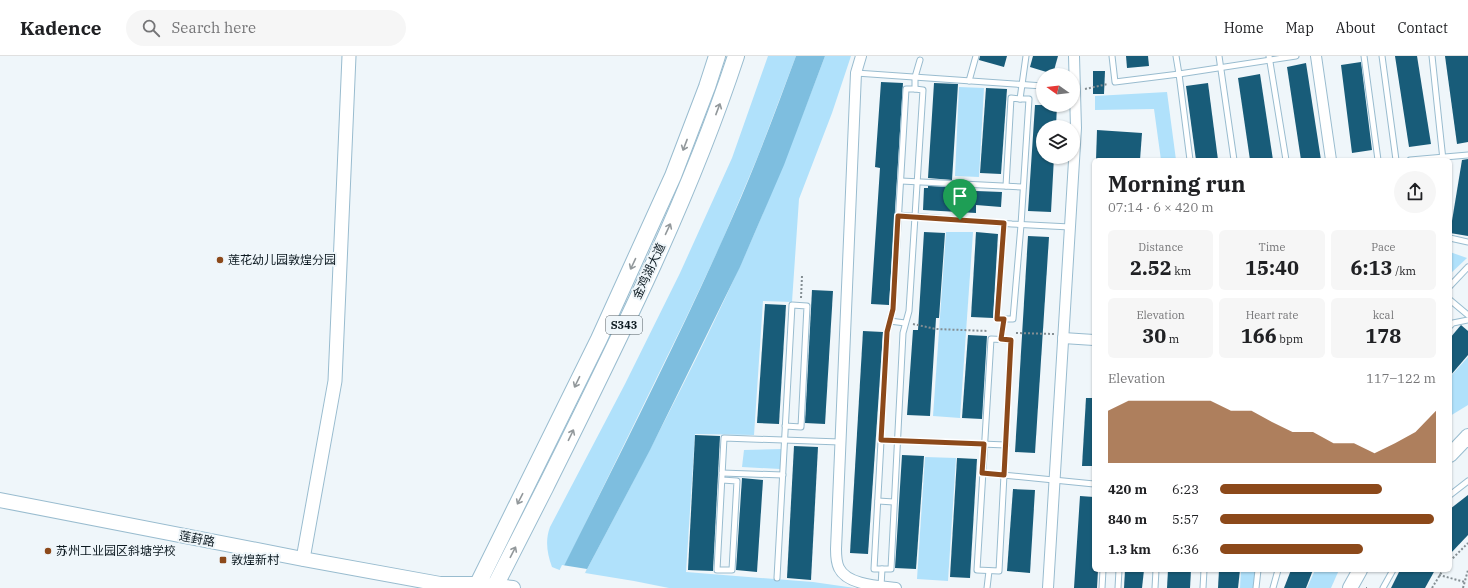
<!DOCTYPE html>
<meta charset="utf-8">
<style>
:root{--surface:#fff;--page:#f6f6f6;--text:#202124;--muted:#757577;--line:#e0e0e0;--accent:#8c491a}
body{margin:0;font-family:"IBM Plex Serif","Noto Sans SC",serif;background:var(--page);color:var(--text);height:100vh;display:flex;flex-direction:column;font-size:15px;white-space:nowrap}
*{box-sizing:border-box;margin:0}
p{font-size:13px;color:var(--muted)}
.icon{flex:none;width:22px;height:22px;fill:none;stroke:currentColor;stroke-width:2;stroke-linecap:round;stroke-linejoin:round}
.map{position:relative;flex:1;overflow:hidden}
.sheet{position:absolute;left:1092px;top:102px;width:360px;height:414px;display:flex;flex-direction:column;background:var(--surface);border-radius:6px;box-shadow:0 1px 3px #0004}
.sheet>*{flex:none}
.needle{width:26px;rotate:284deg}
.tools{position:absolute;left:1036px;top:12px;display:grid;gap:8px}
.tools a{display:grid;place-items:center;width:44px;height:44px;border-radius:50%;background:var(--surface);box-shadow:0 1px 3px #0004;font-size:20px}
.pin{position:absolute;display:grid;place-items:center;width:34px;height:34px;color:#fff;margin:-41px -17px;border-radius:50% 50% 50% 0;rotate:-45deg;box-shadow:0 0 4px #0007}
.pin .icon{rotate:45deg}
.round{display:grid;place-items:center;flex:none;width:42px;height:42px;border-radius:21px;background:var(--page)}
.overview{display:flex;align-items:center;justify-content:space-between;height:68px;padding:0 16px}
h1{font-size:22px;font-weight:700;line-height:30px}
.stats{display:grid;grid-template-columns:repeat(3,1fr);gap:6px;height:68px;padding:4px 16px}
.stats div{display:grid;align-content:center;border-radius:6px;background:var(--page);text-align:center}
.stats b{font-size:20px;font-weight:700}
.stats small{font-size:11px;font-weight:400}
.stats p{font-size:11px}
.chart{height:112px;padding:8px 16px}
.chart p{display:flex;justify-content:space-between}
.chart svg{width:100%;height:72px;margin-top:4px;fill:var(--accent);opacity:.7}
ul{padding:0 16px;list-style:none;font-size:13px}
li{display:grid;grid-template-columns:64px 48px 1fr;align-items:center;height:30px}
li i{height:10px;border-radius:5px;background:var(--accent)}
header{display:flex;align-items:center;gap:24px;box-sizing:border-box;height:56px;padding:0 20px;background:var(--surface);border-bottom:1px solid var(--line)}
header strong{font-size:19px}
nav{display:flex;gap:22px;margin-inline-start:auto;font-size:14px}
.search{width:280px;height:36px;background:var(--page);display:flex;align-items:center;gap:10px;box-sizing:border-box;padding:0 14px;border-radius:22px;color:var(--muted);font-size:15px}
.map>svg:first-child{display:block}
</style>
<header>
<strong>Kadence</strong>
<div class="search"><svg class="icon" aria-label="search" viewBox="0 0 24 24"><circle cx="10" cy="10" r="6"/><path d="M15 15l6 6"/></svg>Search here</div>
<nav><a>Home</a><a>Map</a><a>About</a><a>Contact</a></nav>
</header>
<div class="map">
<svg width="1468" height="532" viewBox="0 0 1468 532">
<rect width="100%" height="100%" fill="#eff6fa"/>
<g fill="#b0e1fb">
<path d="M768,0H796L758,100L720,190L686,262L562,515L552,511C547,498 545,484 550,471L625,328L680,217L732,102Z"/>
<path d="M825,0H851L832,57L799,143L792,246L763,245L754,379L695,378L686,516L813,526L855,532H669L634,525L585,517C638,416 693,314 740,210C771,141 798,71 825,0Z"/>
<path d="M959,31L984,32L979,121L955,120Z"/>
<path d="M1167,36L1176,104H1161L1154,53L1095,54V40Z"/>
<path d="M946,176H973L960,362L933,360Z"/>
<path d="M1450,196L1467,202L1450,218Z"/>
<path d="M1468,301V349L1450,360V321Z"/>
<path d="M782,393L780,413L742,411L744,394Z"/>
<path d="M925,401L956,402L948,525L917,523Z"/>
<path d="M1241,514H1257L1255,532H1240Z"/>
<path d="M1315,514H1339L1331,532H1307Z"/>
</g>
<path fill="#7ebedf" d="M796,0H825L784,109L740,211L650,394L585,517L553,532C614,409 678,286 733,160C756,108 776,54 796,0Z"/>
<path fill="#eff6fa" d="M562,509L587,513L578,532H551Z"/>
<g fill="#185c79">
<path d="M980,0H1007L1004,11L979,4Z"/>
<path d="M1033,0H1058L1053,18L1030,11Z"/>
<path d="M1126,0H1148L1149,10L1127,12Z"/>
<path d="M1395,0H1417L1431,88L1409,91Z"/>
<path d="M1445,0H1468V86L1457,88Z"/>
<path d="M1361,6L1372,94L1352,97L1341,9Z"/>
<path d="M1306,7L1321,104H1301L1287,11Z"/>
<path d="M1093,15H1105L1104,38H1093Z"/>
<path d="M1260,18L1273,104H1250L1238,22Z"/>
<path d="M881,26L903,27L889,249L871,248L880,112L875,111Z"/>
<path d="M934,27L958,28L952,124L928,122Z"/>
<path d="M1208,27L1218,104H1196L1186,30Z"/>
<path d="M986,32L1007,33L1001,118L980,117Z"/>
<path d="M1035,49H1057L1056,71H1043V101H1054L1051,156L1028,155Z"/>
<path d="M1097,74L1142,77L1140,104H1096Z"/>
<path d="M1468,103V180L1450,177L1462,104Z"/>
<path d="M928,130L951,131V134L1002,136L1001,151L976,149V157L923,154L924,132H928Z"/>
<path d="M924,176L945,177L939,262H936L930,360L907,359L913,274H918Z"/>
<path d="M976,176L998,178L993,262L971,261Z"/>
<path d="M1028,180L1049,181L1035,397L1015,396Z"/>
<path d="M812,234L833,235L825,368L805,367Z"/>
<path d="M765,248L786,249L779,368L757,367Z"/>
<path d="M1461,269L1468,275V299L1450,320V282Z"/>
<path d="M863,275L883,276L868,498L850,497Z"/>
<path d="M968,279L987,280L982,363L962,362Z"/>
<path d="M1086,342H1094V410H1082Z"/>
<path d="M695,379L720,380L713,515L688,514Z"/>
<path d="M794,390L818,391L811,524L787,522Z"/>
<path d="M902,399L924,400L916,513L895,512Z"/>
<path d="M957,402L977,403L970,522L950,521Z"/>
<path d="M742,422L763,424L757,516L736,514Z"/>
<path d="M1013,433L1035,434L1030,517L1007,515Z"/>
<path d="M1468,439V479L1450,498V453Z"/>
<path d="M1080,440L1094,441V514H1098L1097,532H1074Z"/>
<path d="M1125,514H1144L1142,532H1124Z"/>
<path d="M1168,514H1191L1190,532H1167Z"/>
<path d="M1219,514H1240L1238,532H1218Z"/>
<path d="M1291,514H1313L1306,532H1284Z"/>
<path d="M1400,514H1435L1425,532H1391Z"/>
</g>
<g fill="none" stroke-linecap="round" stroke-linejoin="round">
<g stroke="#99bccf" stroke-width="7">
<g id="service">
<path d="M1112,0L1115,26L1179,18L1190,104"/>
<path d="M1176,0L1179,18L1296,0"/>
<path d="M1219,0L1234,104"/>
<path d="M1269,0L1286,104"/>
<path d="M1364,0L1378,104"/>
<path d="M1382,0L1396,104"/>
<path d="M1432,0L1443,104"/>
<path d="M856,17L1043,30"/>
<path d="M969,25L976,0"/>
<path d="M1410,104L1468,99"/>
<path d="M901,125L1023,131"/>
<path d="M1006,130L1011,42L1020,43"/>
<path d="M898,159L1012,168L1070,171"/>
<path d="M1450,182L1468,186"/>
<path d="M1450,230L1468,211"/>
<path d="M1450,244L1468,259"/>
<path d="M1004,263H1013L1021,169L1029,43H1020L1026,0"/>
<path d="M890,265L905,267"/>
<path d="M1450,270L1453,267L1468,264"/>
<path d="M991,283L1011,284L999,515L977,514Z"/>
<path d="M1001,283L1004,263H997L1004,167"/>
<path d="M881,384L1006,389"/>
<path d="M722,417L783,419"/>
<path d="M982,417L1094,428"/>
<path d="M722,424L737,425L732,514H717L724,382L840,386"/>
<path d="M1450,439L1468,425"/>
<path d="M878,445L894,446"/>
<path d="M882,513H874L887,276L893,253L906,33H915V21L920,4"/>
<path d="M777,522L792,249L807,250L801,371L785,370"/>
<path d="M881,530L882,513H891L903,277L909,255L923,34L915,33"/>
<path d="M987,532L989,515"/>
<path d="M1102,532L1103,514"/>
<path d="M1118,532L1119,514"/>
<path d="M1155,532L1156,514"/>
<path d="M1203,532L1204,514"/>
<path d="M1256,532L1258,514"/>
<path d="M1273,532L1278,514"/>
<path d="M1383,532L1393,514"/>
</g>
</g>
<g stroke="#99bccf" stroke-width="12">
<g id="minor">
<path d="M861,0L856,17L836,493C836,499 836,506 839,512C847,529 879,530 896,532"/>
<path d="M1316,0L1331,104"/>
<path d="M1063,282L1094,284"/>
<path d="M1048,532L1076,72L1074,0"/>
</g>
</g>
<g stroke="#99bccf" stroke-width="15">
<path id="tertiary" d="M303,503L335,325L349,0"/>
</g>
<g stroke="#99bccf" stroke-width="16">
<g id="secondary">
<path d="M1450,399L1468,380"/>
<path d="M0,444L303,503L440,528H478L513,532"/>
<path d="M1350,532L1360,514"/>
</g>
</g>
<g stroke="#99bccf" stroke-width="18">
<g id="primary">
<path d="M476,532L599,283L673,120L707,31L717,0"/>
<path d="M494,532C511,498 528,465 545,432C615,291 687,149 736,0"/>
</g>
</g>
<g stroke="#848e93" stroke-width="2" stroke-dasharray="2 2" stroke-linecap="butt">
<path d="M1085,33L1108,28"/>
<path d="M801,242L802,220"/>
<path d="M913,268L936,273L988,275"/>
<path d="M1016,277L1054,278"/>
<path d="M1450,505L1468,487"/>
<path d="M1439,519L1465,526"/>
<path d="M1366,532H1367"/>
<path d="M1432,532L1443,514"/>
<path d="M1463,532L1468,514"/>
</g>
<use href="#service" stroke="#fff" stroke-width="5"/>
<use href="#minor" stroke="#fff" stroke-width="10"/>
<use href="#tertiary" stroke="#fff" stroke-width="13"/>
<use href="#secondary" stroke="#fff" stroke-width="14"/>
<use href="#primary" stroke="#fff" stroke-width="16"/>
</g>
<defs><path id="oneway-shaft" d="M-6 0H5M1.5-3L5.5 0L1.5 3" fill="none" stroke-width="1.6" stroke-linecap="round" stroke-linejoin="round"/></defs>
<g stroke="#92989b">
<use href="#oneway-shaft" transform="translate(718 53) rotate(-69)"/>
<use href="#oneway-shaft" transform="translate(685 89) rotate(111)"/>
<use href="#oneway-shaft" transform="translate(668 173) rotate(-65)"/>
<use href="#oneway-shaft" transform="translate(633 208) rotate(115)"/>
<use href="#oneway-shaft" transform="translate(577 326) rotate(116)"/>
<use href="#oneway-shaft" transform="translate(571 379) rotate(-64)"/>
<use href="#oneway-shaft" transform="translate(520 443) rotate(117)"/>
<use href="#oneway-shaft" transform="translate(513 496) rotate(-63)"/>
</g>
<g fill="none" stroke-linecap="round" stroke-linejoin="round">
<g stroke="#fff" stroke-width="8">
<path id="route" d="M898,160L1004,167L997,263H1004L1001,283L1011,284L1004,419L982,417L984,388L881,384L887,276L893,253Z"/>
</g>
<use href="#route" stroke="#8c491a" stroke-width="5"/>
</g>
<g fill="#8c491a" stroke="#eff6fa" stroke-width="1.5">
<circle cx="220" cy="204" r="4"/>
<circle cx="48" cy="495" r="4"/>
<rect x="219" y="500" width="8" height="8" rx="2"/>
</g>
<g text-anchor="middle" stroke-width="4" stroke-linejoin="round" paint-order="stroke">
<rect fill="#eff6fa" stroke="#505b61" stroke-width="1" x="606" y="260" width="36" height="18" rx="3"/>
<g font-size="11" font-weight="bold" fill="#0c1920">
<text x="624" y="273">S343</text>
</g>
<g font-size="12" fill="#0c1920" stroke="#eff6fa" text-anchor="start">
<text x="228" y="208">莲花幼儿园敦煌分园</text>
<text x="56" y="499">苏州工业园区斜塘学校</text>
<text x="231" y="508">敦煌新村</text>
</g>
<g font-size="12" fill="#0c1920" stroke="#eff6fa">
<text transform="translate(649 215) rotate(-65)" y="4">金鸡湖大道</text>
<text transform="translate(197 483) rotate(11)" y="4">莲葑路</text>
</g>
</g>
</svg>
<div class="tools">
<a><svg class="needle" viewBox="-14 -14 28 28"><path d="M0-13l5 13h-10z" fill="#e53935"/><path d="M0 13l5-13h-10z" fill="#757577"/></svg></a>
<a><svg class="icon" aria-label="layers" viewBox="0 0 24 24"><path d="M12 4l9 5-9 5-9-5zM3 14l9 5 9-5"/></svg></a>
</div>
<div class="pin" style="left:960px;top:164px;background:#1e9e55"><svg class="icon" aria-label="arrive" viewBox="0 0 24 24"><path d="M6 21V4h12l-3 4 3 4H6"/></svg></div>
<section class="sheet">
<div class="overview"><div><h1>Morning run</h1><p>07:14 · 6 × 420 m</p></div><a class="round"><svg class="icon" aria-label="share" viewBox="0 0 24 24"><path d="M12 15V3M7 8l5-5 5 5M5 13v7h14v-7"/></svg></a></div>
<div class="stats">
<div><p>Distance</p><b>2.52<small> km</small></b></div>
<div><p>Time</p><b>15:40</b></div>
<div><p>Pace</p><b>6:13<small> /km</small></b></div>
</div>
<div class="stats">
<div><p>Elevation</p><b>30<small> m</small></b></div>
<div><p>Heart rate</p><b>166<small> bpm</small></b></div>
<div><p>kcal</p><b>178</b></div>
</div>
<div class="chart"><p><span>Elevation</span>117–122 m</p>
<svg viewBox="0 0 160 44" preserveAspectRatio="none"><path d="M0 44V12L10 6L20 6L30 6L40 6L50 6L60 12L70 12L80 19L90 25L100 25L110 32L120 32L130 38L140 32L150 25L160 12V44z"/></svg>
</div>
<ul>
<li><b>420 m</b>6:23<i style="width:75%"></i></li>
<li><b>840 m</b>5:57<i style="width:99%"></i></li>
<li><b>1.3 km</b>6:36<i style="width:66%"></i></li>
</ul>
</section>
</div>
